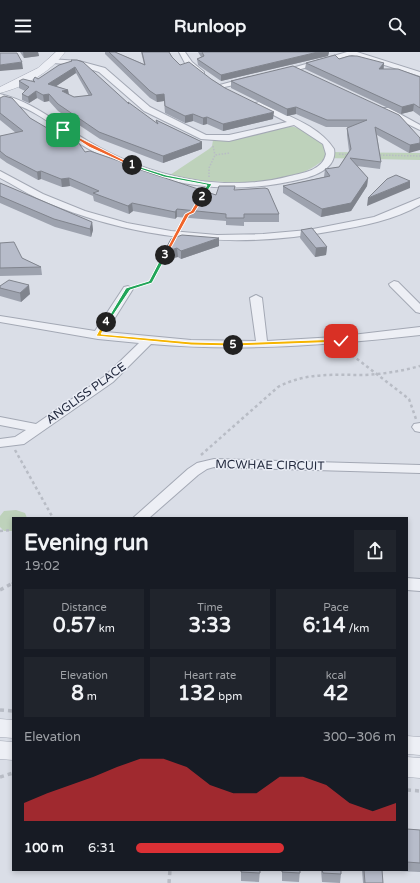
<!DOCTYPE html>
<meta charset="utf-8">
<style>
:root{--surface:#171b24;--page:#20242c;--text:#f1f3f6;--muted:#9ea1a6;--accent:#db3035}
body{margin:0;font-family:"Varela Round",sans-serif;background:var(--page);color:var(--text);height:100vh;display:flex;flex-direction:column;font-size:15px;white-space:nowrap}
*{box-sizing:border-box;margin:0}
p{font-size:13px;color:var(--muted)}
.icon{flex:none;width:22px;height:22px;fill:none;stroke:currentColor;stroke-width:2;stroke-linecap:round;stroke-linejoin:round}
.map{position:relative;flex:1;overflow:hidden}
.drawer{position:absolute;left:12px;top:465px;width:396px;height:354px;display:flex;flex-direction:column;background:var(--surface);border-radius:0px;box-shadow:0 2px 6px #0003}
.drawer>*{flex:none}
.pin{position:absolute;display:grid;place-items:center;width:34px;height:34px;color:#fff;margin:-17px;border-radius:8px;box-shadow:0 2px 6px #0006}
.km{position:absolute;width:20px;height:20px;margin:-10px;border-radius:50%;background:#222;color:#fff;font-size:11px;line-height:20px;text-align:center}
.round{display:grid;place-items:center;flex:none;width:42px;height:42px;border-radius:0px;background:var(--page)}
.summary{display:flex;align-items:center;justify-content:space-between;height:68px;padding:0 12px}
h1{font-size:22px;font-weight:700;line-height:30px}
.figures{display:grid;grid-template-columns:repeat(3,1fr);gap:6px;height:68px;padding:4px 12px}
.figures div{display:grid;align-content:center;border-radius:0px;background:var(--page);text-align:center}
.figures b{font-size:20px;font-weight:700}
.figures small{font-size:11px;font-weight:400}
.figures p{font-size:11px}
.chart{height:112px;padding:8px 12px}
.chart p{display:flex;justify-content:space-between}
.chart svg{width:100%;height:72px;margin-top:4px;fill:var(--accent);opacity:.7}
ul{padding:0 12px;list-style:none;font-size:13px}
li{display:grid;grid-template-columns:64px 48px 1fr;align-items:center;height:30px}
li i{height:10px;border-radius:5px;background:var(--accent)}
header{display:flex;justify-content:space-between;align-items:center;height:52px;padding:0 12px;background:var(--surface);font-size:18px;font-weight:700}
.map>svg:first-child{display:block}
</style>
<header><svg class="icon" aria-label="menu" viewBox="0 0 24 24"><path d="M4 6h16M4 12h16M4 18h16"/></svg>Runloop<svg class="icon" aria-label="search" viewBox="0 0 24 24"><circle cx="10" cy="10" r="6"/><path d="M15 15l6 6"/></svg></header>
<div class="map">
<svg width="420" height="831" viewBox="0 0 420 831">
<rect width="100%" height="100%" fill="#dadee7"/>
<g fill="#bed2bb">
<path d="M285,74C301,74 321,85 327,100L420,101V108L325,106C293,139 212,132 170,123L209,97L212,94L213,88Z"/>
<path d="M16,458L25,461L27,466H13V479H4L0,475V464L4,459Z"/>
</g>
<g fill="none" stroke-linecap="round" stroke-linejoin="round">
<g stroke="#a3a8b4" stroke-width="2">
<g id="minor">
<path d="M179,0H185L192,10L204,20V24H198L186,13Z"/>
<path d="M347,0H357L420,20V24L352,3L279,23L275,21Z"/>
<path d="M50,7L79,9L105,16L150,55L206,83H229L287,70L252,52L259,50C284,63 318,72 334,97C337,114 320,122 306,126C228,146 157,134 87,96C69,86 54,72 36,62C25,55 12,51 0,47V42C34,50 58,72 88,89C147,124 222,142 290,124C303,121 323,118 326,102L323,92L294,73L229,89L201,87L144,59L99,20L78,13L53,11L49,9Z"/>
<path d="M249,25L253,27L252,29L220,36L216,34Z"/>
<path d="M383,56H389L420,73V78L383,60Z"/>
<path d="M0,119L43,142L85,159L127,171L171,179L217,183L263,182L308,178L374,165L420,146V153C394,168 363,174 333,179C234,198 130,188 37,146C24,140 12,132 0,126Z"/>
<path d="M394,229L398,230L420,252V261L416,260L390,234L389,232Z"/>
<path d="M128,234L133,237L106,280L191,288L256,289L250,246L256,243L262,246L267,289L335,285L420,275V283C330,293 242,300 151,292L113,330L24,392L0,395V387L15,385L26,378L0,373V365L36,372L105,324L139,291L98,287L0,270V264L95,279L124,235Z"/>
<path d="M420,371V380L415,379L412,375L414,372Z"/>
<path d="M214,407L420,413V421L214,415L207,417L198,423L149,466H133L188,417L197,411Z"/>
<path d="M407,526L420,527V539L407,538Z"/>
</g>
</g>
<g stroke="#a3a8b4" stroke-width="1">
<g id="tertiary">
<path d="M56,0H65C51,20 24,35 0,41V35L38,16Z"/>
<path d="M0,667L13,668V686L0,685Z"/>
<path d="M407,684L420,685V703L407,702Z"/>
<path d="M0,689L13,690V708L0,707Z"/>
<path d="M407,705L420,706V726L407,725Z"/>
</g>
</g>
<g stroke="#b8bcc5" stroke-width="1.5" stroke-dasharray="1.5 1.5" stroke-linecap="butt">
<path d="M213,94L215,103"/>
<path d="M339,102L350,103"/>
<path d="M377,103L420,104"/>
<path d="M209,125V116L215,103L230,101"/>
</g>
<g stroke="#b8bcc5" stroke-width="2" stroke-dasharray="2.5 2.5" stroke-linecap="butt">
<path d="M181,174L187,163"/>
<path d="M136,234L150,230L166,202"/>
<path d="M344,297L353,304"/>
</g>
<g stroke="#b8bcc5" stroke-width="2.5" stroke-dasharray="3 3" stroke-linecap="butt">
<path d="M352,303L409,347L416,367"/>
<path d="M15,398L53,466"/>
<path d="M201,403L278,335C306,320 335,323 365,323C384,322 402,319 420,314"/>
<path d="M0,479L13,478"/>
<path d="M12,532L13,531"/>
</g>
<g stroke="#b8bcc5" stroke-width="3.5" stroke-dasharray="4 4" stroke-linecap="butt">
<path d="M0,538L13,531"/>
<path d="M0,658L13,659"/>
<path d="M0,725L13,721"/>
<path d="M407,738L420,739"/>
<path d="M169,831L170,818"/>
</g>
<use href="#minor" fill="#edeff5" fill-rule="evenodd"/>
<use href="#tertiary" fill="#edeff5" fill-rule="evenodd"/>
</g>
<g fill="#9da2ae" fill-rule="evenodd">
<path d="M20,0H38L39,4L24,6Z"/>
<path d="M105,0H115L144,12L141,0H169L172,5L180,13L211,27L273,67L223,79L207,72L203,73L193,69L185,71L165,61L164,49L157,50L150,46L105,2Z"/>
<path d="M198,0H329L328,4L221,29L198,13L197,7L201,5Z"/>
<path d="M71,8L128,52L156,71V68L202,90V97L163,111L100,87L58,59L49,49L44,50L37,46L29,51L22,48V42L25,39L19,36V29L33,30V28L38,27L71,9ZM76,21L89,44L74,45L69,43L68,38L56,34Z"/>
<path d="M306,11H384V17L420,25V64L413,59L401,62L305,17Z"/>
<path d="M293,14L420,86L409,101L377,83L381,110L380,117L357,114L368,126L367,134L351,159L321,165L283,141V134L324,125L325,117L339,115L349,99L347,83V76L351,75H326L296,62L287,64L231,36V29Z"/>
<path d="M0,46L30,66L85,100L134,119L216,143L235,138L279,162V170H244V174L226,173V169L177,165L175,167L133,159L129,162L94,149L93,144L70,134L62,135L41,127L38,128L7,111L0,106V84L16,81L0,68Z"/>
<path d="M0,131L92,170L93,178L91,185L55,175L0,151Z"/>
<path d="M301,178L327,195L326,203L315,205L300,186Z"/>
<path d="M219,186V194L181,207L178,205L164,208V200Z"/>
<path d="M0,191L22,206L41,215L42,223L0,224Z"/>
<path d="M0,234L30,242L21,250L0,244Z"/>
<path d="M407,777L420,778V820L400,819V818H407Z"/>
<path d="M241,818H260L259,830L241,829Z"/>
<path d="M282,818H300L299,830L282,829Z"/>
<path d="M321,818H341V822L340,831L322,830Z"/>
<path d="M362,818H382L383,831H363Z"/>
</g>
<g fill="#80848d">
<path d="M23,0H38L39,4L24,6Z"/>
<path d="M318,0H329L328,4L221,29V23Z"/>
<path d="M22,10L23,17L0,19V13Z"/>
<path d="M384,11L383,18L379,17Z"/>
<path d="M75,15L76,21L49,39L48,32Z"/>
<path d="M68,38L69,44L62,39Z"/>
<path d="M36,39L37,46L29,51L28,45Z"/>
<path d="M49,42V49L44,50L43,43Z"/>
<path d="M164,42V49L157,50L156,43Z"/>
<path d="M414,52L413,59L401,62L402,55Z"/>
<path d="M296,55V62L287,64V57Z"/>
<path d="M274,60L273,67L223,79V72Z"/>
<path d="M193,62V69L185,71V64Z"/>
<path d="M207,65V72L203,73V66Z"/>
<path d="M202,90V97L163,111V104Z"/>
<path d="M420,91V98L409,101L410,93Z"/>
<path d="M41,119V127L38,128L37,120Z"/>
<path d="M69,126L70,134L62,135L61,127Z"/>
<path d="M368,126L367,134L351,159L321,165L322,157Z"/>
<path d="M410,129V136L367,154L368,146Z"/>
<path d="M132,151L133,159L129,162L128,154Z"/>
<path d="M177,157V165L175,167V160Z"/>
<path d="M92,170L93,178L91,185L90,177Z"/>
<path d="M219,186V194L181,207V199Z"/>
<path d="M327,195L326,203L315,205L316,196Z"/>
<path d="M177,196L178,205L164,208V200Z"/>
<path d="M29,233L30,242L21,250L20,241Z"/>
</g>
<g fill="#b7bcca" stroke="#80848d" fill-rule="evenodd">
<path d="M109,0H115L145,13L142,0H169L172,5L180,13L189,10L211,27L225,36L274,60L223,72L207,65L203,66L193,62L185,64L165,54L164,42L156,43L150,39Z"/>
<path d="M202,0H318L221,23L197,7L204,4Z"/>
<path d="M0,1H17L22,10L0,13Z"/>
<path d="M335,3L339,7L349,4H357L384,11L379,17H398L420,25V56L414,52L402,55L306,11Z"/>
<path d="M71,8H77L83,10L129,52L128,50L158,72L156,68L202,90L163,104L99,80L58,52L49,42L43,43L36,39L28,45L22,42L29,35L19,29L23,27L35,30L33,28L35,25L38,27L59,13L72,9ZM75,15L92,43L74,45L62,39L68,38L48,32Z"/>
<path d="M293,14L399,63L420,86V91L410,93L375,75L381,110L350,106L368,126L351,151L322,157L283,134L330,124L325,117L339,115L351,97L347,76L367,68H327L296,55L287,57L231,29Z"/>
<path d="M4,44L12,46L30,66L71,90H78L85,100L90,99L119,109L134,119L138,117L216,143L219,134H235L234,138L265,136L268,137L279,162H244V166H226V162L177,157L175,160L132,151L128,154L93,141L99,139L69,126L61,127L41,119L37,120L6,104L0,99V84L23,79L0,61V46Z"/>
<path d="M396,123L410,129L368,146L387,127Z"/>
<path d="M0,131L92,170L90,177L54,167L0,144Z"/>
<path d="M312,176L327,195L316,196L301,178Z"/>
<path d="M182,183L219,186L181,199L177,196L164,200L171,187Z"/>
<path d="M14,190L22,206L41,215L0,216V191Z"/>
<path d="M9,228L29,233L20,241L0,236V234Z"/>
<path d="M407,777L420,778V811L407,810Z"/>
<path d="M241,818H260V821L241,820Z"/>
<path d="M282,818H300V821L282,820Z"/>
<path d="M322,818H341V822L323,821Z"/>
<path d="M364,818H382L383,831H365Z"/>
</g>
<path fill="#f0652b" stroke="#fff" d="M62,77L134,113L131,114L89,95Z"/>
<path fill="#22a559" stroke="#fff" d="M131,112L166,123L212,132L203,146H200L207,133L164,125L131,114Z"/>
<path fill="#f0652b" stroke="#fff" d="M200,144L204,145L194,161L189,163L167,203L163,204L185,162L191,159Z"/>
<path fill="#22a559" stroke="#fff" d="M163,202L167,203L152,231L130,238L108,271H105L126,236L149,229Z"/>
<path fill="#f5b400" stroke="#fff" d="M105,268L109,270L101,282L191,290L233,291L236,293L233,294L191,293L96,284Z"/>
<path fill="#f5b400" stroke="#fff" d="M341,287L343,290L233,294L230,293L233,291Z"/>
<g text-anchor="middle" stroke-width="3" stroke-linejoin="round" paint-order="stroke">
<g font-size="12" fill="#232a3e" stroke="#eaedf5">
<text transform="translate(86 341) rotate(-36)" y="4">ANGLISS PLACE</text>
<text transform="translate(270 413) rotate(1)" y="4">MCWHAE CIRCUIT</text>
</g>
</g>
</svg>
<div class="pin" style="left:63px;top:78px;background:#1e9e55"><svg class="icon" aria-label="arrive" viewBox="0 0 24 24"><path d="M6 21V4h12l-3 4 3 4H6"/></svg></div>
<div class="pin" style="left:341px;top:289px;background:#d93025"><svg class="icon" aria-label="check" viewBox="0 0 24 24"><path d="M5 12l5 5 9-10"/></svg></div>
<b class="km" style="left:132px;top:113px">1</b>
<b class="km" style="left:202px;top:145px">2</b>
<b class="km" style="left:165px;top:203px">3</b>
<b class="km" style="left:106px;top:270px">4</b>
<b class="km" style="left:233px;top:293px">5</b>
<section class="drawer">
<div class="summary"><div><h1>Evening run</h1><p>19:02</p></div><a class="round"><svg class="icon" aria-label="share" viewBox="0 0 24 24"><path d="M12 15V3M7 8l5-5 5 5M5 13v7h14v-7"/></svg></a></div>
<div class="figures">
<div><p>Distance</p><b>0.57<small> km</small></b></div>
<div><p>Time</p><b>3:33</b></div>
<div><p>Pace</p><b>6:14<small> /km</small></b></div>
</div>
<div class="figures">
<div><p>Elevation</p><b>8<small> m</small></b></div>
<div><p>Heart rate</p><b>132<small> bpm</small></b></div>
<div><p>kcal</p><b>42</b></div>
</div>
<div class="chart"><p><span>Elevation</span>300–306 m</p>
<svg viewBox="0 0 160 44" preserveAspectRatio="none"><path d="M0 44V33L10 27L20 22L30 17L40 11L50 6L60 6L70 11L80 22L90 27L100 27L110 17L120 17L130 22L140 33L150 38L160 33V44z"/></svg>
</div>
<ul>
<li><b>100 m</b>6:31<i style="width:57%"></i></li>
</ul>
</section>
</div>
